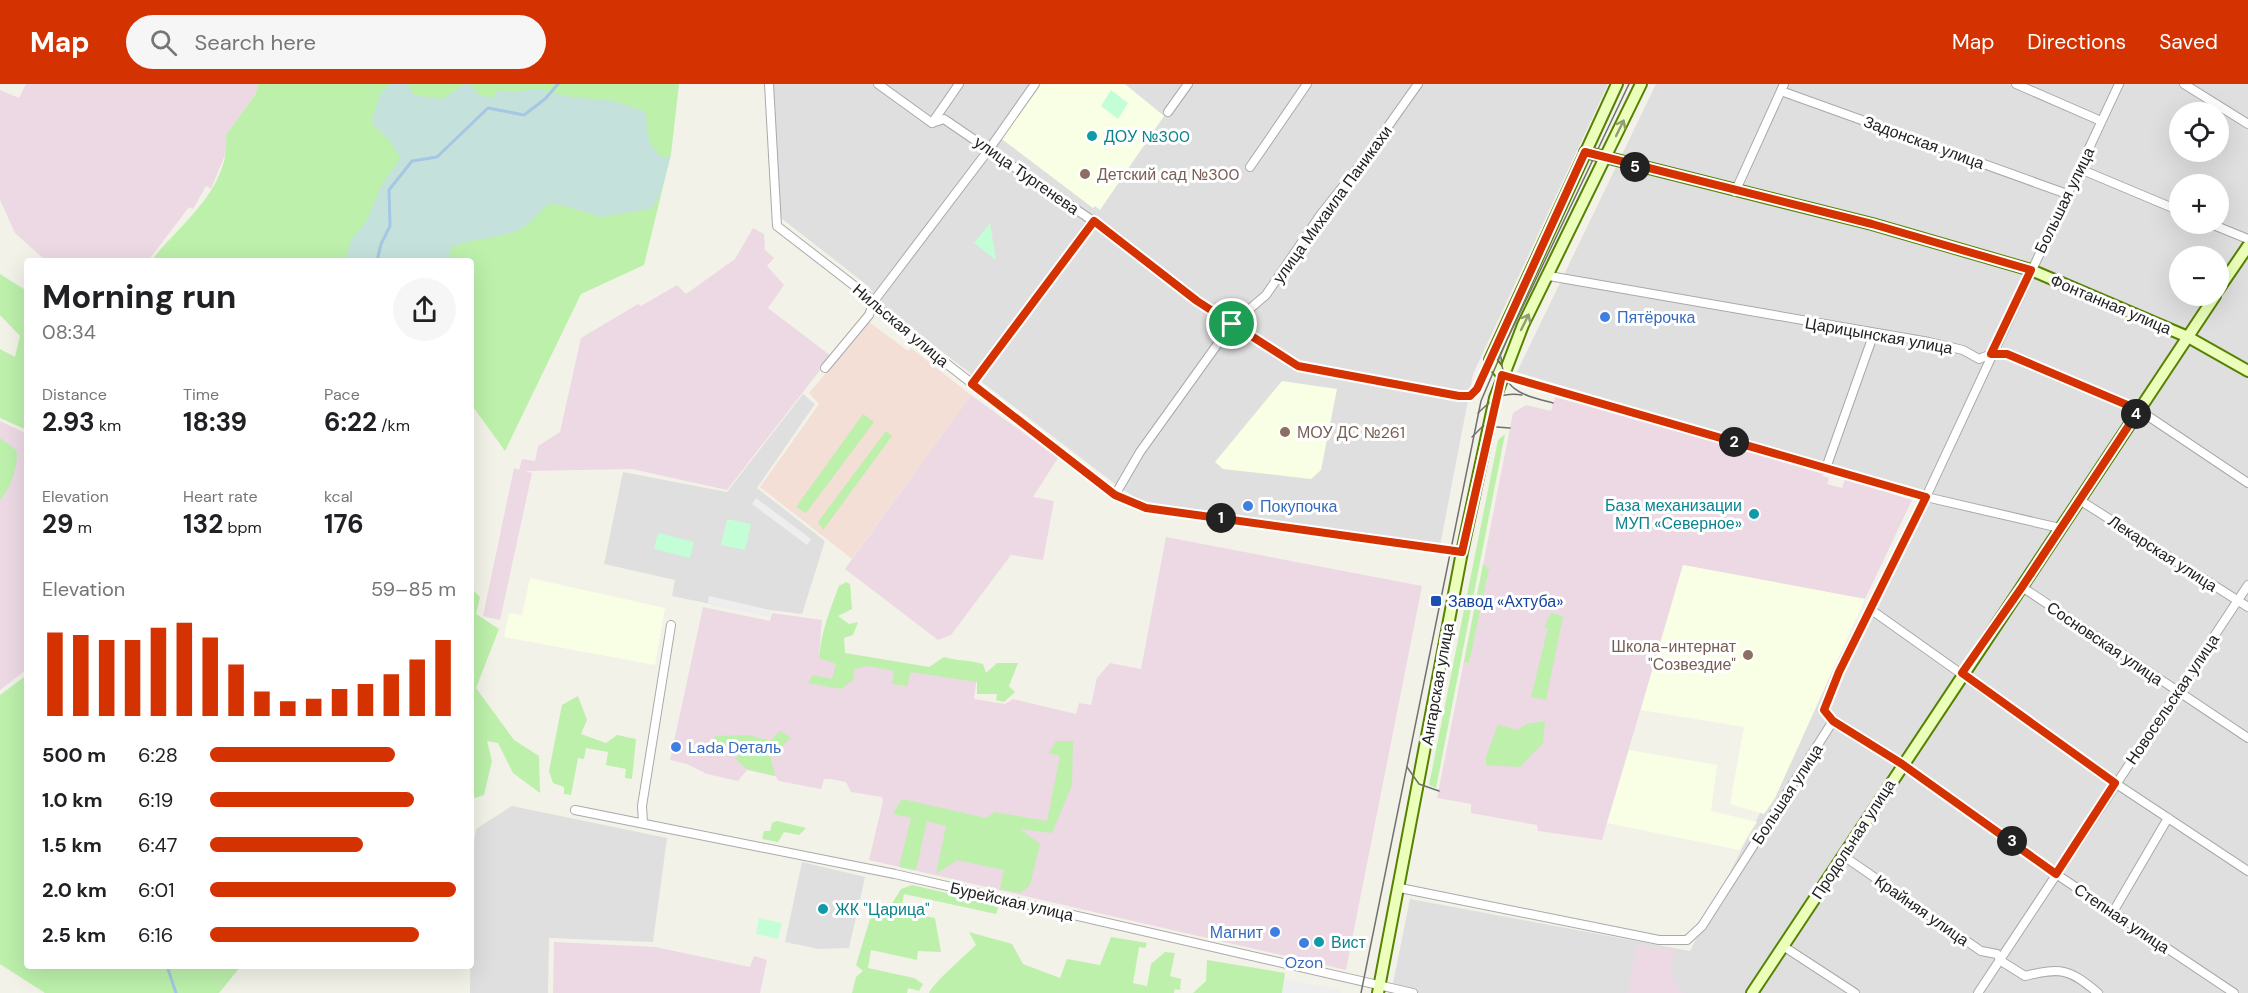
<!DOCTYPE html>
<meta charset="utf-8">
<style>
:root{--surface:#fff;--page:#f6f6f6;--text:#202124;--muted:#757577;--accent:#d43200}
body{margin:0;font-family:"DM Sans",sans-serif;background:var(--page);color:var(--text);height:100vh;display:flex;flex-direction:column;font-size:22px;white-space:nowrap}
*{box-sizing:border-box;margin:0}
p{font-size:20px;color:var(--muted)}
.icon{flex:none;width:33px;height:33px;fill:none;stroke:currentColor;stroke-width:2;stroke-linecap:round;stroke-linejoin:round}
.map{position:relative;flex:1;overflow:hidden}
.sheet{position:absolute;left:24px;top:174px;width:450px;height:711px;display:flex;flex-direction:column;background:var(--surface);border-radius:6px;box-shadow:0 6px 24px #0002}
.sheet>*{flex:none}
.tools{position:absolute;left:2169px;top:18px;display:grid;gap:12px}
.tools a{display:grid;place-items:center;width:60px;height:60px;border-radius:50%;background:var(--surface);box-shadow:0 6px 24px #0002;font-size:30px}
.pin{position:absolute;display:grid;place-items:center;width:51px;height:51px;color:#fff;margin:-26px;border:3px solid #fff;border-radius:50%;box-shadow:0 2px 6px #0007}
.km{position:absolute;width:30px;height:30px;margin:-15px;border-radius:50%;background:#222;color:#fff;font-size:16px;line-height:30px;text-align:center}
.round{display:grid;place-items:center;flex:none;width:63px;height:63px;border-radius:32px;background:var(--page)}
.head{display:flex;align-items:center;justify-content:space-between;height:102px;padding:0 18px}
h1{font-size:33px;font-weight:700;line-height:45px}
.metrics{display:grid;grid-template-columns:repeat(3,1fr);gap:9px;height:102px;padding:6px 18px}
.metrics div{display:grid;align-content:center}
.metrics b{font-size:26px;font-weight:700}
.metrics small{font-size:16px;font-weight:400}
.metrics p{font-size:16px}
.chart{height:168px;padding:12px 18px}
.chart p{display:flex;justify-content:space-between}
.chart svg{width:100%;height:108px;margin-top:6px;stroke:var(--accent);stroke-width:6}
ul{padding:0 18px;list-style:none;font-size:20px}
li{display:grid;grid-template-columns:96px 72px 1fr;align-items:center;height:45px}
li i{height:15px;border-radius:8px;background:var(--accent)}
header{display:flex;align-items:center;gap:36px;box-sizing:border-box;height:84px;padding:0 30px;background:var(--accent);color:#fff}
header strong{font-size:28px}
nav{display:flex;gap:33px;margin-inline-start:auto;font-size:21px}
.search{width:420px;height:54px;background:var(--page);display:flex;align-items:center;gap:15px;box-sizing:border-box;padding:0 21px;border-radius:33px;color:var(--muted);font-size:22px}
.map>svg:first-child{display:block}
</style>
<header>
<strong>Map</strong>
<div class="search"><svg class="icon" aria-label="search" viewBox="0 0 24 24"><circle cx="10" cy="10" r="6"/><path d="M15 15l6 6"/></svg>Search here</div>
<nav><a>Map</a><a>Directions</a><a>Saved</a></nav>
</header>
<div class="map">
<svg width="2248" height="909" viewBox="0 0 2248 909">
<rect width="100%" height="100%" fill="#f3f2e8"/>
<g fill="#e0dfdf" fill-rule="evenodd">
<path d="M770,0H1608L1473,290L1440,462L1199,428L1140,417L1115,400L885,224L868,202L781,134Z"/>
<path d="M1656,0H2248V909H1391L1410,815L1690,867L1921,412L1517,288ZM2180,28H2218V68H2180ZM2180,100H2218V140H2180ZM2180,172H2218V212H2180Z"/>
<path d="M803,310L815,320L757,404L825,457L802,530L770,526L769,532L672,512L675,496L604,480L623,388L727,408Z"/>
<path d="M512,722L667,754L653,858L549,854L548,909H470L471,779L476,745Z"/>
<path d="M802,778L865,793L849,864L819,865L785,858Z"/>
</g>
<path fill="#f4dfd7" d="M869,238L908,267L911,264L971,311L852,475L760,403L819,320L809,309Z"/>
<g fill="#ecd9e4">
<path d="M26,0H258L255,11L226,51L227,66L211,105L206,102L193,125L189,123L148,177H46L15,149L0,116V6L19,14Z"/>
<path d="M753,144L764,150L765,166L774,174L767,182L784,201L768,224L831,272L727,406L632,385L525,387L532,389L500,536L483,532L514,384L519,386L522,375L535,377L538,362L560,348L581,254L638,220L641,222L677,201L686,210L735,175Z"/>
<path d="M971,311L1058,374L1033,413L1054,417L1043,476L1011,471L951,551L938,556L845,485Z"/>
<path d="M1555,313L1824,389L1823,392L1829,394L1827,400L1842,404L1845,395L1912,416L1865,515L1683,481L1602,756L1538,747L1537,741L1471,729V720L1437,714L1513,329L1526,321L1551,327Z"/>
<path d="M0,337L27,350V585L0,606Z"/>
<path d="M1166,453L1422,502L1346,886L869,776L883,717L882,713L851,708L846,698L830,695H824L821,705L779,697L775,692L747,686L738,697L707,690L687,680L670,676L703,523L770,537L772,529L822,536L819,570L977,591L974,615L1005,620L1013,615L1076,630L1079,619L1091,621L1097,594L1110,579L1141,585Z"/>
<path d="M554,858L655,863L750,883L754,872L767,876L760,909H553Z"/>
<path d="M1636,861L1675,866L1671,892L1684,909H1628Z"/>
</g>
<g fill="#f9ffe5">
<path d="M1042,0H1125L1164,32L1100,126L1095,122L1093,124L999,53L1036,1Z"/>
<path d="M1282,297L1337,305L1321,386L1311,395L1223,385L1215,378Z"/>
<path d="M1683,481L1865,515L1775,714L1764,730L1730,720L1744,643L1641,626Z"/>
<path d="M530,494L665,524L655,581L504,553L509,529L522,531Z"/>
<path d="M1629,666L1717,681L1711,727L1757,738L1739,766L1607,739Z"/>
</g>
<g fill="#bcf0ab">
<path d="M258,0H679L671,70L644,181L581,210L505,367L471,320V177H151C180,140 231,105 226,51L255,11Z"/>
<path d="M0,190L27,207V346L0,334V265L15,273L20,252L0,231Z"/>
<path d="M863,330L874,338L806,429L796,423Z"/>
<path d="M886,347L892,352L823,446L818,438Z"/>
<path d="M1505,350L1436,704L1429,701L1498,356Z"/>
<path d="M0,354L16,366C20,379 9,407 0,416Z"/>
<path d="M1483,481L1489,484L1469,579L1464,578Z"/>
<path d="M846,498L850,500L852,525L838,532L849,540L858,538L853,551L844,554L845,569L929,583L944,573C957,577 970,576 983,580L986,589L997,579H1018L1009,602L1015,608L1004,618L996,616L997,610H977V598L911,588L907,602L892,600L894,587L868,582L854,585L853,596L841,605L808,599L813,591L832,595L836,580L819,574C821,548 830,526 839,502Z"/>
<path d="M471,504L480,513L476,530L499,545L476,604L514,656L539,672L540,709L513,689L498,659L487,657L492,677L484,711L471,715Z"/>
<path d="M1551,529L1563,532L1546,616L1531,613L1548,544L1544,543Z"/>
<path d="M27,591V882H241L219,909H45L0,880V611Z"/>
<path d="M578,612L587,636L581,650L606,659L617,651L636,655L632,695L625,694L626,685L606,681L608,668L586,664L584,675L578,674L571,711L564,710V703L553,699L549,687L562,621Z"/>
<path d="M1545,637L1543,659L1520,683L1486,681V673L1498,641L1518,646L1526,640Z"/>
<path d="M780,647L791,654L780,664V673L770,671L775,692L747,685L735,675L744,665L724,662L712,667L715,652L748,651L770,657Z"/>
<path d="M1056,657H1073L1072,701L1052,749L1020,745L1040,760L1030,801L1021,809L1000,805L1004,786L957,776L936,790L946,742L927,737L916,786L899,783L911,734L893,730L902,715L986,734L995,728L1047,737L1060,672L1049,669Z"/>
<path d="M777,737L806,744L799,751L784,748L778,758L762,755L764,747H770L772,739Z"/>
<path d="M912,801L999,821L996,830L904,810L901,827L935,834L941,868L918,867L917,876L871,866L868,884L914,894L923,900L919,907L908,904L907,909H852L856,893L863,887L856,881L870,835L888,826L901,805Z"/>
<path d="M969,848L1012,860L1023,880L1060,894L1067,875L1100,881L1111,853L1147,859L1145,864L1139,863L1133,899L1147,902L1151,880L1165,868L1175,869L1170,892L1181,895L1180,906L1175,905L1174,909H929C933,899 966,871 976,861Z"/>
<path d="M1207,876L1285,889L1282,909H1193L1206,897Z"/>
</g>
<path fill="#c4e2db" d="M389,0H407L414,11L442,15L465,0H470L479,11L494,14L497,6L508,8L538,5L572,13L614,17L646,28C647,46 647,67 666,74L671,70L660,112L651,125L601,133L562,121L548,120C539,128 528,143 516,147C494,156 470,153 449,165V177H345L351,156L366,138L380,104L400,74L392,60L371,38L380,11Z"/>
<g fill="#c4fed6">
<path d="M1111,6L1128,19L1118,35L1101,22Z"/>
<path d="M990,139L996,176L974,159Z"/>
<path d="M727,435L751,440L745,466L721,461Z"/>
<path d="M658,449L694,458L690,474L654,465Z"/>
<path d="M759,834L782,839L778,855L756,850Z"/>
</g>
<g fill="#eee">
<path d="M756,414L811,455L807,461L752,420Z"/>
<path d="M709,512L770,526L769,533L708,519Z"/>
<path d="M1285,895L1342,906L1341,909H1282Z"/>
</g>
<g fill="none" stroke-linecap="round" stroke-linejoin="round">
<g stroke="#a5c7e3" stroke-width="3">
<path d="M377,177L381,160L390,142L389,106L412,77L437,73L488,24L524,31L545,15L558,0"/>
<path d="M167,882L176,909"/>
</g>
<g stroke="#a9a9a9" stroke-width="10">
<g id="minor">
<path d="M769,0L777,142L874,217L883,230L1115,411L1146,424L1462,468"/>
<path d="M878,0L932,39L944,35L1093,137L1197,217L1298,282L1459,312H1470L1477,305L1490,276"/>
<path d="M2016,0L2101,37"/>
<path d="M2184,0L2248,40"/>
<path d="M1781,7L2067,110"/>
<path d="M1168,28L1188,0"/>
<path d="M932,39L959,0"/>
<path d="M1250,83L1307,0"/>
<path d="M2080,85L2180,127"/>
<path d="M1735,108L1784,0"/>
<path d="M2211,140L2248,155"/>
<path d="M1549,192L1929,258L1963,266L1979,275L1991,270H2007L2139,326L2248,399"/>
<path d="M825,284L869,231L874,217L990,64L1035,0"/>
<path d="M1502,291L1926,413L2060,444"/>
<path d="M972,300L1093,137"/>
<path d="M1826,384L1874,249"/>
<path d="M1115,411L1140,368L1232,240L1266,211L1321,130L1367,72L1418,0"/>
<path d="M2078,415L2248,523"/>
<path d="M2022,503L2248,654"/>
<path d="M1870,525L2115,699L2248,787"/>
<path d="M1833,637L1902,680L2056,790L2234,909"/>
<path d="M575,726L895,790L1413,909"/>
<path d="M643,739L642,722L671,541"/>
<path d="M1842,771L1981,867L1997,870L2001,877L2025,892C2062,883 2069,885 2098,909"/>
<path d="M1400,804L1659,856H1687L1702,842L1833,637L1824,626L1839,588L1926,413L2119,0"/>
<path d="M2113,828L2168,734"/>
<path d="M1783,862L1855,909"/>
<path d="M1978,909L2248,501"/>
</g>
</g>
<g stroke="#558200" stroke-width="14">
<g id="secondary">
<path d="M1585,68L1872,140L2031,186L2188,253L2248,287"/>
<path d="M2218,206L2248,162"/>
<path d="M1502,291L1490,276L1617,0"/>
<path d="M1378,909L1462,468L1495,314L1523,241L1641,0"/>
<path d="M1752,909C1905,676 2060,444 2215,212"/>
</g>
</g>
<use href="#minor" stroke="#fff" stroke-width="8"/>
<use href="#secondary" stroke="#ebffba" stroke-width="10"/>
<g stroke="#707070" stroke-width="1.5">
<path d="M1501,273C1503,308 1523,311 1553,319"/>
<path d="M1478,329C1492,315 1502,308 1522,311"/>
<path d="M1472,353L1483,342L1510,344"/>
<path d="M1407,683L1419,700L1439,707"/>
<path d="M1361,909L1481,317L1507,256L1629,0"/>
</g>
</g>
<defs><path id="oneway-shaft" d="M-6 0H5M1.5-3L5.5 0L1.5 3" fill="none" stroke-width="1.6" stroke-linecap="round" stroke-linejoin="round" transform="scale(1.5)"/></defs>
<g stroke="#919c76">
<use href="#oneway-shaft" transform="translate(1620 44) rotate(-64)"/>
<use href="#oneway-shaft" transform="translate(1525 238) rotate(-64)"/>
</g>
<g fill="none" stroke-linecap="round" stroke-linejoin="round">
<g stroke="#fff" stroke-width="12">
<path id="route" d="M1585,68L1872,140L2031,186L1991,270H2007L2139,326L2022,503L1962,589L2115,699L2056,790L1902,680L1833,637L1824,626L1839,588L1926,413L1502,291L1462,468L1146,424L1115,411L972,300L1094,137L1197,217L1298,282L1459,312H1470L1477,305Z"/>
</g>
<use href="#route" stroke="#d43200" stroke-width="8"/>
</g>
<g fill="#0f9aa8" stroke="#fff" stroke-width="2">
<circle cx="1092" cy="52" r="6"/>
<circle cx="1754" cy="430" r="6"/>
<circle cx="823" cy="825" r="6"/>
<circle cx="1319" cy="858" r="6"/>
</g>
<g fill="#8d6e63" stroke="#fff" stroke-width="2">
<circle cx="1085" cy="90" r="6"/>
<circle cx="1285" cy="348" r="6"/>
<circle cx="1748" cy="571" r="6"/>
</g>
<g fill="#3f7fe0" stroke="#fff" stroke-width="2">
<circle cx="1605" cy="233" r="6"/>
<circle cx="1248" cy="422" r="6"/>
<circle cx="676" cy="663" r="6"/>
<circle cx="1275" cy="848" r="6"/>
<circle cx="1304" cy="859" r="6"/>
</g>
<rect fill="#1a4fb4" stroke="#fff" stroke-width="2" x="1430" y="511" width="12" height="12" rx="3"/>
<g text-anchor="middle" stroke-width="6" stroke-linejoin="round" paint-order="stroke">
<g font-size="16" fill="#0d838f" stroke="#fff" text-anchor="start">
<text x="1104" y="58">ДОУ №300</text>
<text x="1742" y="427" text-anchor="end">База механизации<tspan x="1742" dy="18">МУП «Северное»</tspan></text>
<text x="835" y="831">ЖК "Царица"</text>
<text x="1331" y="864">Вист</text>
</g>
<g font-size="16" fill="#222" stroke="#fff">
<text transform="translate(1924 58) rotate(20)" y="6">Задонская улица</text>
<text transform="translate(1027 91) rotate(35)" y="6">улица Тургенева</text>
<text transform="translate(2064 116) rotate(-64)" y="6">Большая улица</text>
<text transform="translate(1332 120) rotate(-54)" y="6">улица Михаила Паникахи</text>
<text transform="translate(2111 220) rotate(23)" y="6">Фонтанная улица</text>
<text transform="translate(901 241) rotate(40)" y="6">Нильская улица</text>
<text transform="translate(1879 251) rotate(10)" y="6">Царицынская улица</text>
<text transform="translate(2163 469) rotate(33)" y="6">Лекарская улица</text>
<text transform="translate(2105 559) rotate(34)" y="6">Сосновская улица</text>
<text transform="translate(1437 600) rotate(-80)" y="6">Ангарская улица</text>
<text transform="translate(2172 615) rotate(-56)" y="6">Новосельская улица</text>
<text transform="translate(1787 710) rotate(-57)" y="6">Большая улица</text>
<text transform="translate(1853 755) rotate(-57)" y="6">Продольная улица</text>
<text transform="translate(1012 817) rotate(13)" y="6">Бурейская улица</text>
<text transform="translate(1922 826) rotate(35)" y="6">Крайняя улица</text>
<text transform="translate(2122 834) rotate(34)" y="6">Степная улица</text>
</g>
<g font-size="16" fill="#785e54" stroke="#fff" text-anchor="start">
<text x="1097" y="96">Детский сад №300</text>
<text x="1297" y="354">МОУ ДС №261</text>
<text x="1736" y="568" text-anchor="end">Школа-интернат<tspan x="1736" dy="18">"Созвездие"</tspan></text>
</g>
<g font-size="16" fill="#366cbe" stroke="#fff" text-anchor="start">
<text x="1617" y="239">Пятёрочка</text>
<text x="1260" y="428">Покупочка</text>
<text x="688" y="669">Lada Dеталь</text>
<text x="1263" y="854" text-anchor="end">Магнит</text>
<text x="1304" y="884" text-anchor="middle">Ozon</text>
</g>
<g font-size="16" fill="#164399" stroke="#fff" text-anchor="start">
<text x="1448" y="523">Завод «Ахтуба»</text>
</g>
</g>
</svg>
<div class="tools">
<a><svg class="icon" aria-label="locate" viewBox="0 0 24 24"><circle cx="12" cy="12" r="6"/><path d="M12 2v4M12 18v4M2 12h4M18 12h4"/></svg></a>
<a>+</a>
<a>−</a>
</div>
<div class="pin" style="left:1232px;top:240px;background:#1e9e55"><svg class="icon" aria-label="arrive" viewBox="0 0 24 24"><path d="M6 21V4h12l-3 4 3 4H6"/></svg></div>
<b class="km" style="left:1221px;top:434px">1</b>
<b class="km" style="left:1734px;top:358px">2</b>
<b class="km" style="left:2012px;top:757px">3</b>
<b class="km" style="left:2136px;top:330px">4</b>
<b class="km" style="left:1635px;top:83px">5</b>
<section class="sheet">
<div class="head"><div><h1>Morning run</h1><p>08:34</p></div><a class="round"><svg class="icon" aria-label="share" viewBox="0 0 24 24"><path d="M12 15V3M7 8l5-5 5 5M5 13v7h14v-7"/></svg></a></div>
<div class="metrics">
<div><p>Distance</p><b>2.93<small> km</small></b></div>
<div><p>Time</p><b>18:39</b></div>
<div><p>Pace</p><b>6:22<small> /km</small></b></div>
</div>
<div class="metrics">
<div><p>Elevation</p><b>29<small> m</small></b></div>
<div><p>Heart rate</p><b>132<small> bpm</small></b></div>
<div><p>kcal</p><b>176</b></div>
</div>
<div class="chart"><p><span>Elevation</span>59–85 m</p>
<svg viewBox="0 0 160 44" preserveAspectRatio="none"><path d="M5 44V10M15 44V11M25 44V13M35 44V13M45 44V8M55 44V6M65 44V12M75 44V23M85 44V34M95 44V38M105 44V37M115 44V33M125 44V31M135 44V27M145 44V21M155 44V13"/></svg>
</div>
<ul>
<li><b>500 m</b>6:28<i style="width:75%"></i></li>
<li><b>1.0 km</b>6:19<i style="width:83%"></i></li>
<li><b>1.5 km</b>6:47<i style="width:62%"></i></li>
<li><b>2.0 km</b>6:01<i style="width:100%"></i></li>
<li><b>2.5 km</b>6:16<i style="width:85%"></i></li>
</ul>
</section>
</div>
